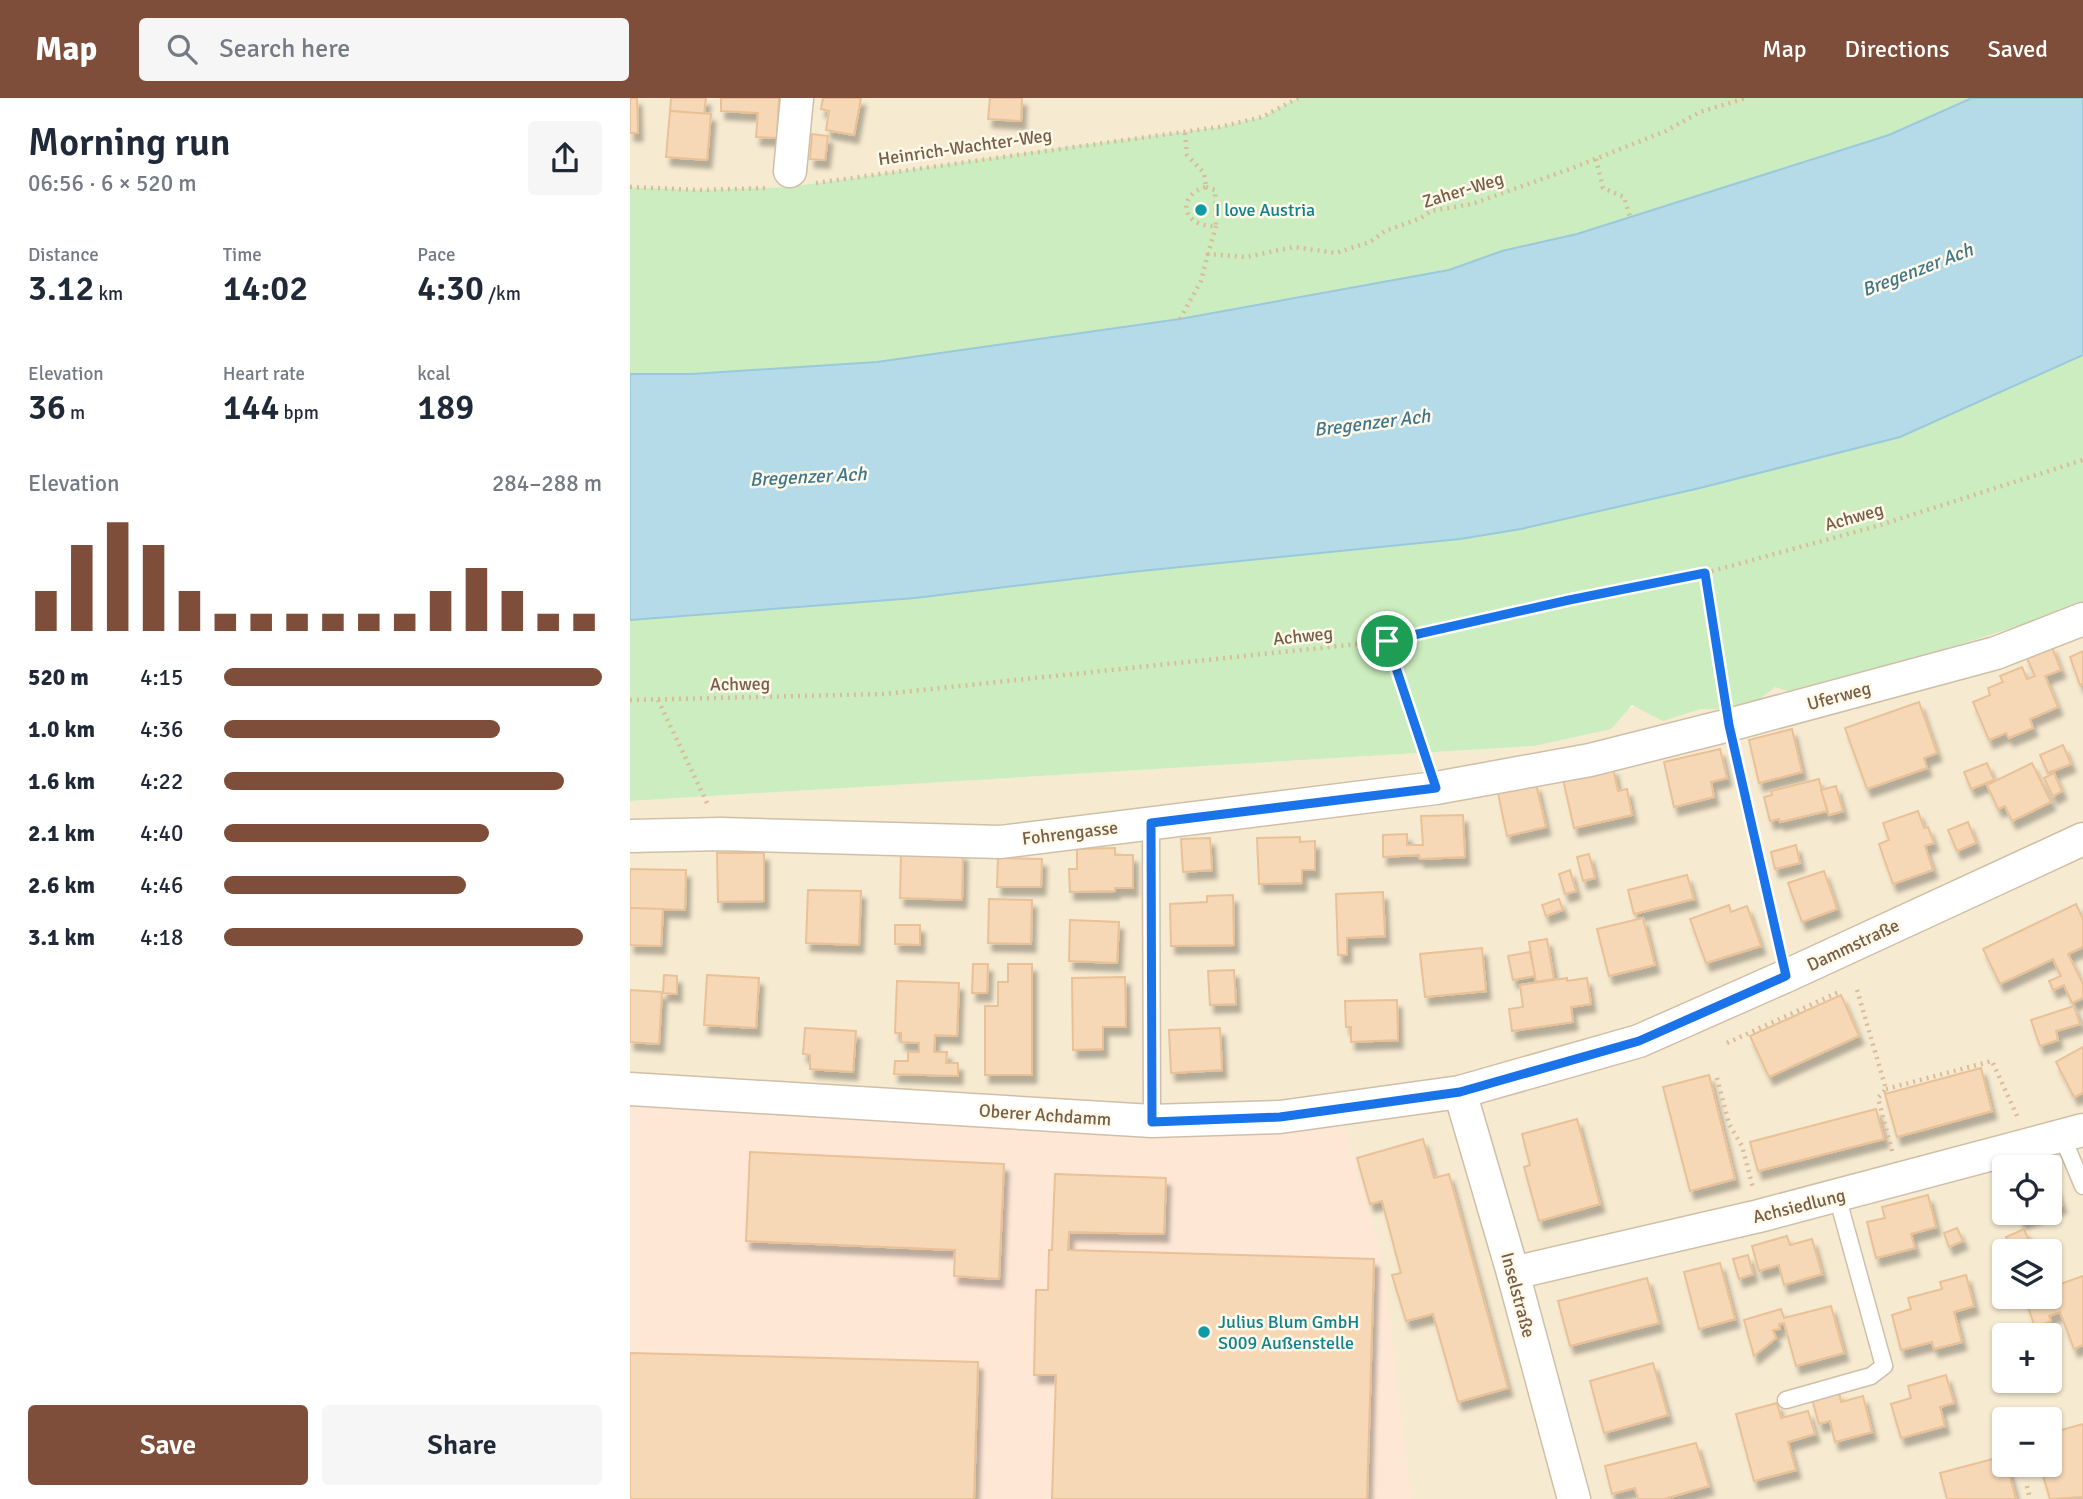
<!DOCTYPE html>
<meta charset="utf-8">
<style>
:root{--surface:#fff;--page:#f6f6f7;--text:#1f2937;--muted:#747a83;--accent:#7e4e3a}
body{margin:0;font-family:Signika,sans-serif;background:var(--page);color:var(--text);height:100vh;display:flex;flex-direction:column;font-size:26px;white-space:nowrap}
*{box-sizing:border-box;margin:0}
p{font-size:23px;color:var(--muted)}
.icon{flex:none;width:38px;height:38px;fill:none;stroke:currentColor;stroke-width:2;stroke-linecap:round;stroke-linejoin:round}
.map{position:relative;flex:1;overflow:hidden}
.sheet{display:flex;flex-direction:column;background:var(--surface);width:630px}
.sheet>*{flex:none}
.controls{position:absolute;left:1362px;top:1057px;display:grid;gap:14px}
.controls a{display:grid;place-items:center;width:70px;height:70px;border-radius:7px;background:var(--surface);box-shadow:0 2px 5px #0004;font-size:35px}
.pin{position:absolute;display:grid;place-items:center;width:60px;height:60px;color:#fff;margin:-30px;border:4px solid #fff;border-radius:50%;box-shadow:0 2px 7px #0007}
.round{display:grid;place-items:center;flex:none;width:74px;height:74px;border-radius:7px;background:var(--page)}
.summary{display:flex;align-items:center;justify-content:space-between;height:119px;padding:0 28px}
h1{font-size:38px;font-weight:600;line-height:52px}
.figures{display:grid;grid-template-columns:repeat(3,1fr);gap:10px;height:119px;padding:7px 28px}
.figures div{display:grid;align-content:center}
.figures b{font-size:35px;font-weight:600}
.figures small{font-size:19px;font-weight:400}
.figures p{font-size:19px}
.chart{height:196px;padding:14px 28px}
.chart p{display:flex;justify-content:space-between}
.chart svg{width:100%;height:126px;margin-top:7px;stroke:var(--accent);stroke-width:6}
.cta{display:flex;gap:14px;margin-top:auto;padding:14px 28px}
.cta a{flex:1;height:80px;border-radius:7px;background:var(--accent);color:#fff;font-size:28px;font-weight:600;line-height:80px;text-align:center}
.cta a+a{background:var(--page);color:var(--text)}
ul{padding:0 28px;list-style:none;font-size:23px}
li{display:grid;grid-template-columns:112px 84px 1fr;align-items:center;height:52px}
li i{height:18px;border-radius:9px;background:var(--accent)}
header{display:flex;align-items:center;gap:42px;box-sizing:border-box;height:98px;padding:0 35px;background:var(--accent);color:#fff}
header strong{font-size:33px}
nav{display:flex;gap:38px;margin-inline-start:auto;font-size:24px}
.search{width:490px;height:63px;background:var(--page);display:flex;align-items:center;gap:18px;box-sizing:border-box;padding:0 24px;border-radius:7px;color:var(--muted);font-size:26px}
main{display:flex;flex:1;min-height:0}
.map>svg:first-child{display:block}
</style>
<header>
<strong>Map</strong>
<div class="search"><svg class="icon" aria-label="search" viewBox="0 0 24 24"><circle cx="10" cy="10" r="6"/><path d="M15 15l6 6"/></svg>Search here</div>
<nav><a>Map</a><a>Directions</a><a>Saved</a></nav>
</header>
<main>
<section class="sheet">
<div class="summary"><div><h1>Morning run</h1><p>06:56 · 6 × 520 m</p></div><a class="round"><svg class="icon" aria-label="share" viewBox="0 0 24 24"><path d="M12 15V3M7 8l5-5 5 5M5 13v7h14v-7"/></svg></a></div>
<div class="figures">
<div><p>Distance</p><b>3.12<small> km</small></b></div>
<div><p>Time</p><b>14:02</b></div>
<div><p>Pace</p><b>4:30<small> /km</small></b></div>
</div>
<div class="figures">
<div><p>Elevation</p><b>36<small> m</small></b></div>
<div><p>Heart rate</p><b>144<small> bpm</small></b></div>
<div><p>kcal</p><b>189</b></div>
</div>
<div class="chart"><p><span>Elevation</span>284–288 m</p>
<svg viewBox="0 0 160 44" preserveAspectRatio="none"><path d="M5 44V30M15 44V14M25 44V6M35 44V14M45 44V30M55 44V38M65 44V38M75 44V38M85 44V38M95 44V38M105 44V38M115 44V30M125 44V22M135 44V30M145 44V38M155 44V38"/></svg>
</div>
<ul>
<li><b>520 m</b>4:15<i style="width:100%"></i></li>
<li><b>1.0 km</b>4:36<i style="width:73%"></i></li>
<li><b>1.6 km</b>4:22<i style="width:90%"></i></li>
<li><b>2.1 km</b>4:40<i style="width:70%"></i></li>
<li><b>2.6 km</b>4:46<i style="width:64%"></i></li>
<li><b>3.1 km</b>4:18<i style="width:95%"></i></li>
</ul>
<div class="cta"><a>Save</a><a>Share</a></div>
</section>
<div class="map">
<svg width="1453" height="1401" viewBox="0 0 1453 1401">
<defs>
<filter id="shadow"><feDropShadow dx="4.5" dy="8" stdDeviation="2" flood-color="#0004"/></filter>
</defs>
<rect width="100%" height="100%" fill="#fef7e2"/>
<g fill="#f6ead0" fill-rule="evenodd">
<path d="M0,0H668L646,13L614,24L555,35L428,50L159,89L69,92L0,89Z"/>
<path d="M1453,433V1401H0V703L903,648ZM1374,1069H1419V1115H1374ZM1374,1153H1419V1199H1374ZM1374,1237H1419V1283H1374ZM1374,1321H1419V1367H1374Z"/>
</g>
<path fill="#ffe7d5" d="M0,989L713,1024L753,1163L781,1401H0Z"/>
<g fill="#ccedbf">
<path d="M668,0H1342L1259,37L947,136L872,153L819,172L550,221L247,264L62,276H0V89L69,92L159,89L428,50L589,29L632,19Z"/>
<path d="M1453,257V507L1172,597L1145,589L1117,611H1070L1033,623L1002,607L981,631L904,648L0,703V522L285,500L501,474L830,441L891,431L1070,390L1270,339Z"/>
</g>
<path fill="#b5dbe9" stroke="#9ac9dc" stroke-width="2" d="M1342,0H1453V257L1270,339L1070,390L891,431L830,441L501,474L285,500L0,522V276H62L247,264L550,221L819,172L872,153L947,136L1259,37Z"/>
<g fill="#f6d8b7" stroke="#eac196" stroke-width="2" filter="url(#shadow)">
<path d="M0,0H7L8,35H0Z"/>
<path d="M41,0H76L74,16L40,13Z"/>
<path d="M91,0H149L147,40L126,39L128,15L91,13Z"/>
<path d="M193,0H231L224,37L196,32L199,13L191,11Z"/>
<path d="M360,0H392L391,23L358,21Z"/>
<path d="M40,13L81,16L77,62L36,59Z"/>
<path d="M182,36L198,38L195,62L180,61Z"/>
<path d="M1421,547L1431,572L1415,578L1428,609L1400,621L1403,630L1379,640L1376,635L1359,642L1343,604L1360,597L1358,590L1373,584L1370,578L1392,569L1397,581L1405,578L1396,558Z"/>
<path d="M1453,553V586L1450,587L1440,559Z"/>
<path d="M1289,604L1307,655L1294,660L1297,670L1237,691L1215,630Z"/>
<path d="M1162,631L1172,674L1129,685L1119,642Z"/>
<path d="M1433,647L1441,666L1418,675L1410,657Z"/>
<path d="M1090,651L1097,680L1081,684L1084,699L1044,709L1034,664Z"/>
<path d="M1357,665L1364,682L1341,691L1334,674Z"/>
<path d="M1402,665L1421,704L1382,723L1375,708L1368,711L1357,687Z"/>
<path d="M983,670L988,693L997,691L1002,717L944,730L933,681Z"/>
<path d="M1424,675L1432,693L1423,698L1414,680Z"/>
<path d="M1189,681L1197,713L1150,724L1149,721L1140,723L1134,699L1142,697L1141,693Z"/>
<path d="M906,686L916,729L877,738L868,695Z"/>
<path d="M1206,688L1213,713L1199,717L1191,692Z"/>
<path d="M1288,713L1294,730L1298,729L1304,745L1295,748L1303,772L1263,786L1249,746L1259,742L1253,725Z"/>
<path d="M833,717L835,759L790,761L789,757L753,759V737L777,736V747H793L791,718Z"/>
<path d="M1338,724L1346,745L1327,753L1318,732Z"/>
<path d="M670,739V744L685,743V772H672V785L629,786L627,740Z"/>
<path d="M580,740L582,772L553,774L551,741Z"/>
<path d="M1166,747L1170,765L1145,771L1141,754Z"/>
<path d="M485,750V757H503V790H485V793L440,794L439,771H447V751Z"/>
<path d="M271,754L333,755L332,802L270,800Z"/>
<path d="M87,755H134V803L88,804Z"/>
<path d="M959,756L965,780L953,783L947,759Z"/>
<path d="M368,760L412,761L411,789H367Z"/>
<path d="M0,771L56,772L55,812L0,810Z"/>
<path d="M940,772L946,793L935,796L929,776Z"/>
<path d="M1194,773L1207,811L1172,824L1158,785Z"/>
<path d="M1057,777L1064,801L1004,816L998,792Z"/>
<path d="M178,792L231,793L229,847L176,845Z"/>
<path d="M753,794L755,838L717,840V857H708L706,796Z"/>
<path d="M603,797L604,847L541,848L540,806L577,804V798Z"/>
<path d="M359,801L402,802L401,846L358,845Z"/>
<path d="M929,801L933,812L916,818L912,807Z"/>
<path d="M1446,806L1453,821V849L1438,856L1453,886V900L1442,905L1434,887L1423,892L1419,883L1431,878L1423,861L1370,886L1353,851Z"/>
<path d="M1099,807L1101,814L1117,808L1131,848L1076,865L1060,821Z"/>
<path d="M0,810L33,811L31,848L0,847Z"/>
<path d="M1013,820L1025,867L979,878L967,831Z"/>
<path d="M440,822L489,824L487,865L439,863Z"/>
<path d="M265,827H290V847L265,846Z"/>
<path d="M917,841L924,881L906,884L899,844Z"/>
<path d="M852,850L856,893L795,899L790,856Z"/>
<path d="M900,854L905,878L883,882L878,858Z"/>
<path d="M343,866H358L357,895H342Z"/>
<path d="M378,866H402V977H355V908H368V884H378Z"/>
<path d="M604,872L606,906L580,907L578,873Z"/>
<path d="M34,877L47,878V896L33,895Z"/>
<path d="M77,877L129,880L126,930L74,927Z"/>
<path d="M495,879L496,929H473V951L443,952L442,880Z"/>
<path d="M937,880V883L957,880L961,906L941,909L943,924L882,933L879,911L893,909L890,887Z"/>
<path d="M267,883L329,885L327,938L305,937L304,954H317L316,965H328V978L264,976L265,963H278V954H289V945L271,944V935H265Z"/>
<path d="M0,892L32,894L29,946L0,944Z"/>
<path d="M1211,897L1229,938L1139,979L1120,938Z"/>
<path d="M767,902L768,942L721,944V929H716L715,903Z"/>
<path d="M1444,908L1450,926L1426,933L1428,942L1410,948L1401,922Z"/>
<path d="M175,930L226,933L223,974L180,971V957L173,956Z"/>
<path d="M590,930L592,972L541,975L539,932Z"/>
<path d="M1453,949V995L1444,999L1426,964Z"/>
<path d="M1351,970L1362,1013L1267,1039L1255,996Z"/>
<path d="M1079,977L1105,1081L1060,1093L1033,989Z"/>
<path d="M1246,1011L1254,1041L1128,1073L1120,1044Z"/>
<path d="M947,1021L970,1106L909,1123L894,1069L900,1067L892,1036Z"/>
<path d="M793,1041L804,1080L819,1076L878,1290L828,1304L803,1216L776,1223L762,1177L771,1175L752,1103L740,1106L727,1060Z"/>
<path d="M120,1054L374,1066L369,1181L324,1178L325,1152L116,1143Z"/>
<path d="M1419,1073L1432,1107L1419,1112Z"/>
<path d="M425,1076L536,1080L534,1136L439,1134L438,1152L744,1161L737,1401H422L426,1277H404L406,1192H418L419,1152H422Z"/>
<path d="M1298,1097L1306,1129L1281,1136L1285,1150L1246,1160L1237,1124L1255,1120L1252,1109Z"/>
<path d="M1388,1115H1412L1391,1123Z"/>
<path d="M1327,1130L1333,1143L1319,1149L1314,1135Z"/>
<path d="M1394,1131L1403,1153H1382L1376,1139Z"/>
<path d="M1157,1138L1160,1147L1182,1141L1192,1176L1154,1187L1149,1167L1129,1173L1122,1148Z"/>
<path d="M1118,1157L1123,1176L1109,1181L1103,1161Z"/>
<path d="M1090,1165L1105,1221L1069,1231L1054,1174Z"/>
<path d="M1336,1177L1344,1208L1324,1214L1332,1244L1304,1251L1302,1244L1271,1252L1262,1217L1281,1211L1278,1200L1312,1191L1310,1184Z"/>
<path d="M1453,1178V1247L1444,1251L1430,1214L1419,1218L1421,1223L1405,1229L1395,1200L1419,1199V1190Z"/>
<path d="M1017,1180L1029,1225L940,1248L928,1203Z"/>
<path d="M1201,1208L1214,1255L1166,1268L1154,1225L1149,1226L1150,1231L1143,1232L1146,1240L1124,1258L1114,1222L1151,1211L1154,1220Z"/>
<path d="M0,1255L348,1264L344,1401H0Z"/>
<path d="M1023,1265L1038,1317L974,1335L960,1283Z"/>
<path d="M1316,1277L1324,1305L1310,1309L1315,1328L1271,1340L1261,1306L1281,1300L1278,1288Z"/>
<path d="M1209,1294L1211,1304L1233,1298L1242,1334L1205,1344L1200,1323L1189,1326L1182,1301Z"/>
<path d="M1147,1305L1151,1320L1178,1313L1185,1336L1158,1344L1166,1372L1124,1383L1106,1316Z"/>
<path d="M1421,1323L1424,1334L1453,1326V1399L1420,1401L1410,1367H1419V1324Z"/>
<path d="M1066,1345L1079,1388L1034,1401H1008L1005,1390L982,1396L975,1368Z"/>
<path d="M1374,1358V1367H1377L1386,1401H1317L1310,1375Z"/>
</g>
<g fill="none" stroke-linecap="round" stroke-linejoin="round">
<g stroke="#d0bfa8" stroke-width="19">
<g id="lane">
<path d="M521,725L522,1023"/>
<path d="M1432,1038L1453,1088"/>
<path d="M1156,1302L1241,1278L1254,1268L1207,1098"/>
</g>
</g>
<g stroke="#d0bfa8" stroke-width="35">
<g id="street">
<path d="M160,73L167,0"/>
<path d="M0,738L91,736L370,744L806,690L960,662L1099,627L1366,555L1453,521"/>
<path d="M0,991L522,1023L650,1019L830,994L1009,943L1156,878L1453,741"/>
<path d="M830,994L883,1175L944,1401"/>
<path d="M883,1175L1129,1118L1453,1032"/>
</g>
</g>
<g stroke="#dbbb9a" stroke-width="4.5" stroke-dasharray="2 5" stroke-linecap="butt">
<path d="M555,35L557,57L574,75L576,89"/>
<path d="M966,61L973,90L994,99L1000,119"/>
<path d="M186,85L589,29L632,19L668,0"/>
<path d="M0,89L69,92L139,90"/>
<path d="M576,89L585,92L586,128C549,129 548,96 576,89Z"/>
<path d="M586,128L578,156L616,159L664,149L706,155L740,144L755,133L791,120L801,113L842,106L940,71L1036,33L1070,14L1116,0"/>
<path d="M550,221L571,183L578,156"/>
<path d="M1075,475L1095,601"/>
<path d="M756,543L797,663"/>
<path d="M0,602L254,596L756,543L939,502L1075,475L1247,428L1453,362"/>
<path d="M28,602L78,707"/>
<path d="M1105,654L1150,850"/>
<path d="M1227,892L1256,991L1248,1000L1262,1053"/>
<path d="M1097,945L1209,894"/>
<path d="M1087,980L1099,1026L1112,1048L1123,1090"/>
<path d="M1256,991L1362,963L1388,1020"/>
<path d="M1397,1388L1400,1401"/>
</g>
<use href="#lane" stroke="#fff" stroke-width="16"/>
<use href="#street" stroke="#fff" stroke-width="32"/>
</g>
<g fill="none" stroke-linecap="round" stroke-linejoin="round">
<g stroke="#fff" stroke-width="14">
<path id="route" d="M1075,475L1099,627L1156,878L1009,943L830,994L650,1019L522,1024L521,725L806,690L757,543L939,502Z"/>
</g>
<use href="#route" stroke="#1a73e8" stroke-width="9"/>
</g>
<g fill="#0f9aa8" stroke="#fff9ea" stroke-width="2.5">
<circle cx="571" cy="112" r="7"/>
<circle cx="574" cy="1234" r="7"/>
</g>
<g text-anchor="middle" stroke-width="5" stroke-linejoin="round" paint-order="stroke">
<g font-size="18" fill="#785e46" stroke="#fff9ea">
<text transform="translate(335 49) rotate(-8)" y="6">Heinrich-Wachter-Weg</text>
<text transform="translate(833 92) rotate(-17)" y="6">Zaher-Weg</text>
<text transform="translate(1224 419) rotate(-16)" y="6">Achweg</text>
<text transform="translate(673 538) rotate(-6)" y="6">Achweg</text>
<text transform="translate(110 586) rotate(-1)" y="6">Achweg</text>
<text transform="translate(1209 598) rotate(-15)" y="6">Uferweg</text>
<text transform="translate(440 735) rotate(-7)" y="6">Fohrengasse</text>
<text transform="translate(1223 847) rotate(-25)" y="6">Dammstraße</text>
<text transform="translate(415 1017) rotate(4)" y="6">Oberer Achdamm</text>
<text transform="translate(1169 1108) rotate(-14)" y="6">Achsiedlung</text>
<text transform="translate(888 1197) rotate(75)" y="6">Inselstraße</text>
</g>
<g font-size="18" fill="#0d838f" stroke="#fff9ea" text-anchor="start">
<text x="585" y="118">I love Austria</text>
<text x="588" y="1230">Julius Blum GmbH<tspan x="588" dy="21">S009 Außenstelle</tspan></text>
</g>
<g font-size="19" font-style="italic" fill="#3e768d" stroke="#fff9ea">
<text transform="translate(1287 171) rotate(-21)" y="7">Bregenzer Ach</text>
<text transform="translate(742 324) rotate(-7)" y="7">Bregenzer Ach</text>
<text transform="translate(178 378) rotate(-3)" y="7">Bregenzer Ach</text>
</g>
</g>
</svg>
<div class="controls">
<a><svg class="icon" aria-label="locate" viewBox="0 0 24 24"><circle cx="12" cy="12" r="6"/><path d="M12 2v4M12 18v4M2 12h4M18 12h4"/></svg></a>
<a><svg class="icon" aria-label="layers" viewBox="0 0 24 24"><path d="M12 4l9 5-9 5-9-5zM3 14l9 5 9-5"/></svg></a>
<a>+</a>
<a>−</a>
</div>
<div class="pin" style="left:757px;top:543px;background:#1e9e55"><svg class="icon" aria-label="arrive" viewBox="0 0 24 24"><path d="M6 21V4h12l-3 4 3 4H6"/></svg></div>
</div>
</main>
